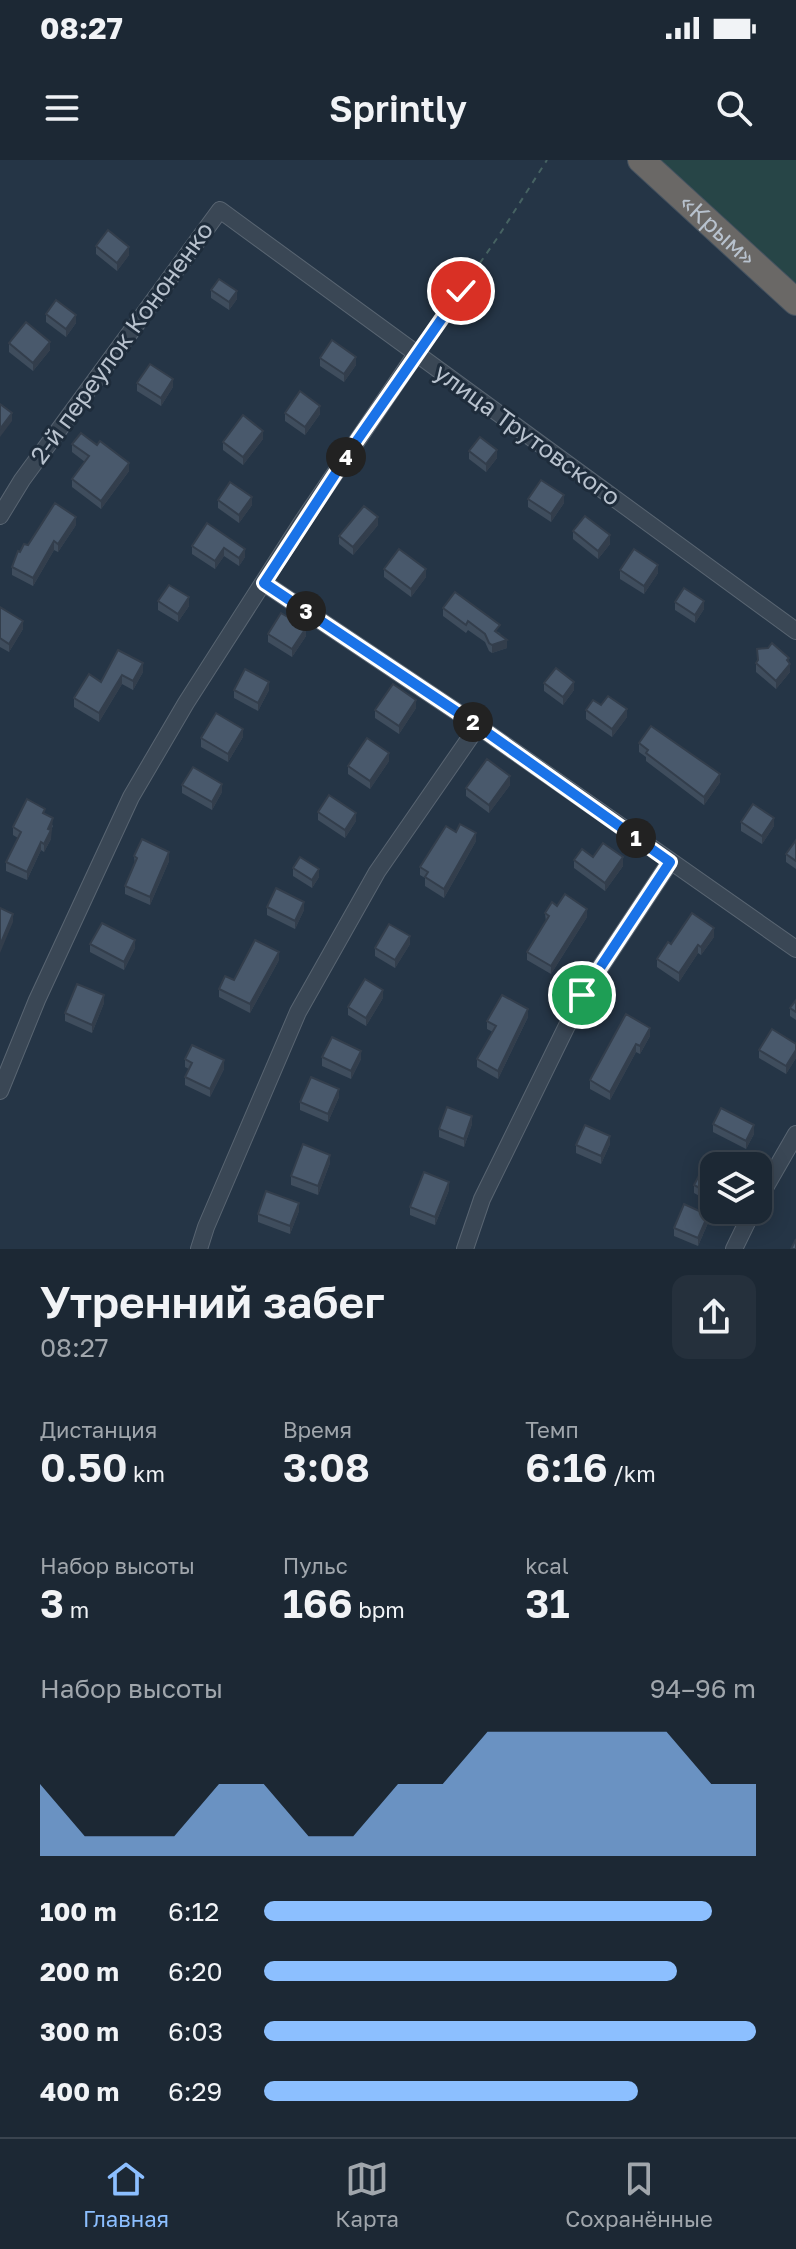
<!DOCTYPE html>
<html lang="ru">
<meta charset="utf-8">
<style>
:root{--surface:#1c2834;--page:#25303c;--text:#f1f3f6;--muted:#a0a6ac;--line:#3a444f;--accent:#8cbfff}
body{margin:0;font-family:"Golos Text",sans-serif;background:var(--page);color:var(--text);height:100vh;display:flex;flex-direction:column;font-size:30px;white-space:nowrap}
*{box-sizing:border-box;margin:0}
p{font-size:26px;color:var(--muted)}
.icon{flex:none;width:44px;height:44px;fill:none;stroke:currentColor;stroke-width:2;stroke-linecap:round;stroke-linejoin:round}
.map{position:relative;height:1089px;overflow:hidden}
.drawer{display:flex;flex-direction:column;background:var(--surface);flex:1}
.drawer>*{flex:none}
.controls{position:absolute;left:700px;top:992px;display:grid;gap:16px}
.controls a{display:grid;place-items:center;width:72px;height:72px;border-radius:16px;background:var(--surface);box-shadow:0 4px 20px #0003,0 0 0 2px var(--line);font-size:40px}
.pin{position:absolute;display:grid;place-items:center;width:68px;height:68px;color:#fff;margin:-34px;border:4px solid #fff;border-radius:50%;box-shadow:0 2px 8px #0007}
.km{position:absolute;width:40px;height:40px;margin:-20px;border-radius:50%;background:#222;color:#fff;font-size:22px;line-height:40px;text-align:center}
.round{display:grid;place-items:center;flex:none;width:84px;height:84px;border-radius:16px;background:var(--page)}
.summary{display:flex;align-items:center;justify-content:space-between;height:136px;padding:0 40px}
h1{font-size:44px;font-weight:600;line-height:60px}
.figures{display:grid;grid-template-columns:repeat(3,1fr);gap:12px;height:136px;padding:8px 40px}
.figures div{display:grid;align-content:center}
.figures b{font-size:40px;font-weight:600}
.figures small{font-size:22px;font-weight:400}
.figures p{font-size:22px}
.chart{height:224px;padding:16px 40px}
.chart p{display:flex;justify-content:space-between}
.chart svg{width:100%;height:144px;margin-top:8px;fill:var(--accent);opacity:.7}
ul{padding:0 40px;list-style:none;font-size:26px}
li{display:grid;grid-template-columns:128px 96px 1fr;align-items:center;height:60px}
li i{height:20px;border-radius:10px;background:var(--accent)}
.status{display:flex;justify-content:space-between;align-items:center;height:56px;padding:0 40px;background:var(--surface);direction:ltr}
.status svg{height:22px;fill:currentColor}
header{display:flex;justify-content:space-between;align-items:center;height:104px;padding:0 40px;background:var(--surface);font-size:36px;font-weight:600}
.tab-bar{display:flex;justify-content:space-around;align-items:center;height:112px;border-top:2px solid var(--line);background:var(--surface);font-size:22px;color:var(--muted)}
.tab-bar a{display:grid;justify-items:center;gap:4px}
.tab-bar .on{color:var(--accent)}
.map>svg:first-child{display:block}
</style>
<div class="status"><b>08:27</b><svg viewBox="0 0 49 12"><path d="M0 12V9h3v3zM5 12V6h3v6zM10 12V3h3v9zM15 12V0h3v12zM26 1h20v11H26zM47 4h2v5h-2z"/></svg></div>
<header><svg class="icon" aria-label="menu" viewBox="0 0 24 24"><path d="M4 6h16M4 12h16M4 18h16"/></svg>Sprintly<svg class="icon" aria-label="search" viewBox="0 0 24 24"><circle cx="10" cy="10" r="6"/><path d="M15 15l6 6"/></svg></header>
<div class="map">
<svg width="796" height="1089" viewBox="0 0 796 1089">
<rect width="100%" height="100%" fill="#253546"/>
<path fill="#274547" d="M641,0H796V142Z"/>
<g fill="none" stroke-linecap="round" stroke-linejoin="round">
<g stroke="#596572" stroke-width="18">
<g id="minor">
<path d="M0,356L22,320L220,50L796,471"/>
<path d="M264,423L478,566L796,789"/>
<path d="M0,931L37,840L131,637L186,543L300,365L416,194"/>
<path d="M758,1040L796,974"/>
<path d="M199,1089L206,1067L298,852L377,712L478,566"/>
<path d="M465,1089L482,1039L582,835L670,702"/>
<path d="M734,1089L753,1050"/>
</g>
</g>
<g stroke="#445260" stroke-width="28">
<g id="trunk">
<path id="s1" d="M641,0L796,142"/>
</g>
</g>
<path stroke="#466262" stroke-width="2" stroke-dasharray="6 6" stroke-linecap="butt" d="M425,182L498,77L547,0"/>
<use href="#minor" stroke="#3a4755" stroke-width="16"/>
<use href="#trunk" stroke="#6a6866" stroke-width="26"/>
</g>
<g fill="#3f4d5d">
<path d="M96,86L129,95L117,111L96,94Z"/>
<path d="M211,130L237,139L229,150L211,138Z"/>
<path d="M46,154L76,163L66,177L46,162Z"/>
<path d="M9,183L50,190L33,211L9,192Z"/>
<path d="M320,198L356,205L344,222L320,206Z"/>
<path d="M137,223L173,227L161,246L137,231Z"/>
<path d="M285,253L320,254L305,275L285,261Z"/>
<path d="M263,279L243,305L223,290V282Z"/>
<path d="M72,284L97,285L129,311L101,349L72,327V319L85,302L72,292Z"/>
<path d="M469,291L497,298L486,312L469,299Z"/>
<path d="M528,339L564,343L551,362L528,347Z"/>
<path d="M218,340L252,345L239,363L218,348Z"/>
<path d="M207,363L245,397L239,406L224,396L215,409L192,394V386Z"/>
<path d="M76,365L58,392L54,390L33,426L12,415V407L20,392L28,385Z"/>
<path d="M378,365L353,395L339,384V376Z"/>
<path d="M573,371L610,384L598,399L573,379Z"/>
<path d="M384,409L426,417L411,437L384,417Z"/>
<path d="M620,410L658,413L644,434L620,419Z"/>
<path d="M158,441L189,446L178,462L158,450Z"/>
<path d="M675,442L704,449L695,463L675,450Z"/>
<path d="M0,447L23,469L9,492L0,487Z"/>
<path d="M443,448L500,473L507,488L492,493L489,491L485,482L468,470L466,473L443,456Z"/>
<path d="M268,474L306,476L292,497L268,482Z"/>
<path d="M757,489L789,503L790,512L776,529L756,512V503L758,501Z"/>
<path d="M118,490L143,512L133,530L122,524L99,562L74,547V538L101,522Z"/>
<path d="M544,523L574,530L563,545L544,531Z"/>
<path d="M234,530H269L258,551L234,538Z"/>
<path d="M601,545L627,557L612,577L586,559V550Z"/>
<path d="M416,548L399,574L375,558V550Z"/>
<path d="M243,577L228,602L201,587V578Z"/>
<path d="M639,583L720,622L704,645L646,601V597L639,592Z"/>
<path d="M389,601L370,629L348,614V606Z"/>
<path d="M182,625L222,632L212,650L182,633Z"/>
<path d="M510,625L489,653L466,636V628Z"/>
<path d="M318,652L356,661L345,678L318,660Z"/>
<path d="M45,654L53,666L51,670V679L44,692L41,690L27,720L6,711V702L18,678L13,675V667Z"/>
<path d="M741,662L774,666L762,684L741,671Z"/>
<path d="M456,672L476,681L444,738L425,726V718L420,715V707Z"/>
<path d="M796,680V709L786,702V694Z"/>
<path d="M134,696L169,701L150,745L125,734V726L135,705Z"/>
<path d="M593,697L623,706L605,731L574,708V700Z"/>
<path d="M293,708L319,717L312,728L293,716Z"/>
<path d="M557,746L587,757L551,814L527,800V792L546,762L545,753Z"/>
<path d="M267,747L304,750L295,769L267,755Z"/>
<path d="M714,777L701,795L698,793L679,822L657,807V799L671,784Z"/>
<path d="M90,784L135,788L124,810L90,792Z"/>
<path d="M410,784L395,808L375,796V788Z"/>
<path d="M279,800L250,853L219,837V829L234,820Z"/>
<path d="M383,838L366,866L348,855V847Z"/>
<path d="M796,840V860L790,856V848Z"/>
<path d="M104,843L92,873L65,861V853Z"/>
<path d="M626,854L650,876L640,894L636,892L610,940L590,929V920Z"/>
<path d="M528,857L498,919L477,907V899L493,872L487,869V861Z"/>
<path d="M796,884V898L786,914L759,898V890Z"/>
<path d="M322,897L361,899L351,919L322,906Z"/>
<path d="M185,899L224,909L210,937L185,925V917L189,909L185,907Z"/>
<path d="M339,937L328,962L300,950V942Z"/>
<path d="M472,964L464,987L439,977V969Z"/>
<path d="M713,964L754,974L746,989L713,972Z"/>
<path d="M610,984L601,1004L576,993V985Z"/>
<path d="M330,1003L318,1035L291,1025V1016Z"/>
<path d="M714,1011V1044L694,1033V1025Z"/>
<path d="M449,1030L435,1065L410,1055V1047Z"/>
<path d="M299,1051L290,1074L258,1062V1054Z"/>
<path d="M708,1063L698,1086L674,1076V1068Z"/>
</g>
<g fill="#333e4c">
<path d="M129,87V95L117,111V103Z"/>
<path d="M237,131V139L229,150V142Z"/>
<path d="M76,155V163L66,177V169Z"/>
<path d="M50,182V190L33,211V203Z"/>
<path d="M356,197V205L344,222V214Z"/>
<path d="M173,219V227L161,246V238Z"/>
<path d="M320,246V254L305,275V267Z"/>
<path d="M12,253V261L0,277V269Z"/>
<path d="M263,271V279L243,305V297Z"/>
<path d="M497,290V298L486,312V304Z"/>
<path d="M129,303V311L101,349V341Z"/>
<path d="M564,335V343L551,362V354Z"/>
<path d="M252,337V345L239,363V355Z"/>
<path d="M76,357V365L58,392V384Z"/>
<path d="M378,357V365L353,395V387Z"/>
<path d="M610,375V384L598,399V391Z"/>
<path d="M54,381V390L33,426V418Z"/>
<path d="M224,388V396L215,409V401Z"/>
<path d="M245,389V397L239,406V398Z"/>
<path d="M658,405V413L644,434V426Z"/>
<path d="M426,409V417L411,437V429Z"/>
<path d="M189,437V446L178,462V454Z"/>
<path d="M704,441V449L695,463V455Z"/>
<path d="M23,461V469L9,492V484Z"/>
<path d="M306,468V476L292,497V489Z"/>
<path d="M507,480V488L492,493V485Z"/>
<path d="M789,498L790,512L776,529V521Z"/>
<path d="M143,503V512L133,530V521Z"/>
<path d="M122,515V524L99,562V553Z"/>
<path d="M269,522V530L258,551V543Z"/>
<path d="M574,522V530L563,545V537Z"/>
<path d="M416,540V548L399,574V566Z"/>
<path d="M627,549V557L612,577V569Z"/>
<path d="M243,569V577L228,602V594Z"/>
<path d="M389,593V601L370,629V621Z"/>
<path d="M720,614V622L704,645V637Z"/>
<path d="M510,616V625L489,653V645Z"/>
<path d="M222,624V632L212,650V642Z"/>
<path d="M356,653V661L345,678V670Z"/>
<path d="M53,658L51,679L44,692V684L48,669Z"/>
<path d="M774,658V666L762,684V676Z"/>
<path d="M476,673V681L444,738V729Z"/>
<path d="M41,682V690L27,720V712Z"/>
<path d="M169,692V701L150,745V737Z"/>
<path d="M623,697V706L605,731V723Z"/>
<path d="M319,709V717L312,728V720Z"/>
<path d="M304,742V750L295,769V761Z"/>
<path d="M587,749V757L551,814V806Z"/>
<path d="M13,754V762L0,793V785Z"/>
<path d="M714,768V777L701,795V787Z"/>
<path d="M410,776V784L395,808V800Z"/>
<path d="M135,780V788L124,810V802Z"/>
<path d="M698,785V793L679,822V813Z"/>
<path d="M279,792V800L250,853V844Z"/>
<path d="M383,830V838L366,866V858Z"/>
<path d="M104,835V843L92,873V865Z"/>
<path d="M528,849V857L498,919V911Z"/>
<path d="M650,868V876L640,894V886Z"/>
<path d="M636,884V892L610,940V932Z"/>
<path d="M796,890V898L786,914V906Z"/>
<path d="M361,891V899L351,919V911Z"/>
<path d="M224,900V909L210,937V929Z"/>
<path d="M339,929V937L328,962V954Z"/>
<path d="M472,956V964L464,987V979Z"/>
<path d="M754,965V974L746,989V981Z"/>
<path d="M610,976V984L601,1004V996Z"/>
<path d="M330,995V1003L318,1035V1026Z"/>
<path d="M449,1022V1030L435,1065V1057Z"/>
<path d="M299,1043V1051L290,1074V1066Z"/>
<path d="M708,1055V1063L698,1086V1078Z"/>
</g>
<g fill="#49596c" stroke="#333e4c" stroke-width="2">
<path d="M108,70L129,87L117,103L96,86Z"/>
<path d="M219,119L237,131L229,142L211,130Z"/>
<path d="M56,140L76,155L66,169L46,154Z"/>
<path d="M26,162L50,182L33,203L9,183Z"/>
<path d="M332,180L356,197L344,214L320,198Z"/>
<path d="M150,204L173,219L161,238L137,223Z"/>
<path d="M300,231L320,246L305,267L285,253Z"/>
<path d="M0,244L12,253L0,269Z"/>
<path d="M243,255L263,271L243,297L223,282Z"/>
<path d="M81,273L97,285L100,281L129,303L101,341L72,319L89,296L72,284Z"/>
<path d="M480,277L497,290L486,304L469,291Z"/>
<path d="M541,320L564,335L551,354L528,339Z"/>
<path d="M230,322L252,337L239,355L218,340Z"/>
<path d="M55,343L76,357L58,384L54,381L33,418L12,407L18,391L20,392L24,384L28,385Z"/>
<path d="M364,346L378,357L353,387L339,376Z"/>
<path d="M585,356L610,375L598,391L573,371Z"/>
<path d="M207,363L245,389L239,398L224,388L215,401L192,386Z"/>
<path d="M399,389L426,409L411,429L384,409Z"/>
<path d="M634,389L658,405L644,426L620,410Z"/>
<path d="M169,425L189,437L178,454L158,441Z"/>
<path d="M684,428L704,441L695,455L675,442Z"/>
<path d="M455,432L500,465L495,471L507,480L492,485L489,483L485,474L468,461L466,465L443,448Z"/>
<path d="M0,447L23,461L9,484L0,478Z"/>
<path d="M281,453L306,468L292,489L268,474Z"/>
<path d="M772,483L789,498L787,500L790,504L776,521L756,503L758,500L757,489L768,488Z"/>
<path d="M118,490L143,503L133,521L122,515L99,553L74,538L89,514L101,522Z"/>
<path d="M556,508L574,522L563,537L544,523Z"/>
<path d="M245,509L269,522L258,543L234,530Z"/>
<path d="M393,524L416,540L399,566L375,550Z"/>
<path d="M608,536L627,549L612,569L586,550L593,540L601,545Z"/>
<path d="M216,553L243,569L228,594L201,578Z"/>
<path d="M651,566L720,614L704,637L646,593L648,590L639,583Z"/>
<path d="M367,578L389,593L370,621L348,606Z"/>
<path d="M487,599L510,616L489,645L466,628Z"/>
<path d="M193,607L222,624L212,642L182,625Z"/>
<path d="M329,635L356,653L345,670L318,652Z"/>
<path d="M27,639L45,649L43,653L53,658L48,669L51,670L44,684L41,682L27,712L6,702L21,672L13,667Z"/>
<path d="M753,644L774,658L762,676L741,662Z"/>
<path d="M460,664L476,673L444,729L425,717L428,712L420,707L446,666L456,672Z"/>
<path d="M142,679L169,692L150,737L125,726L137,698L134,696Z"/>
<path d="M796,680V701L786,694Z"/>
<path d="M603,683L623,697L605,723L574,700L582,689L593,697Z"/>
<path d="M300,697L319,709L312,720L293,708Z"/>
<path d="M276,728L304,742L295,761L267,747Z"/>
<path d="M565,734L587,749L551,806L527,792L549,756L545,753L552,742L557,746Z"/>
<path d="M0,748L13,754L0,785Z"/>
<path d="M692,753L714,768L701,787L698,785L679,813L657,799L668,782L671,784Z"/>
<path d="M102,763L135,780L124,802L90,784Z"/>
<path d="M389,764L410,776L395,800L375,788Z"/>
<path d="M255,780L279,792L250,844L219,829L225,816L234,820Z"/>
<path d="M365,819L383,830L366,858L348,847Z"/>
<path d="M77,824L104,835L92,865L65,853Z"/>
<path d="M502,835L528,849L498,911L477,899L496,866L487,861Z"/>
<path d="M796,840V852L790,848Z"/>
<path d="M626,854L650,868L640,886L636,884L610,932L590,920Z"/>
<path d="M772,869L796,884V890L786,906L759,890Z"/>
<path d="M332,877L361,891L351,911L322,897Z"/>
<path d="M192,885L224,900L210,929L185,917L192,903L185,899Z"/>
<path d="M311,917L339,929L328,954L300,942Z"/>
<path d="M447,947L472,956L464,979L439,969Z"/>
<path d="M721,948L754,965L746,981L713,964Z"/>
<path d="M585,965L610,976L601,996L576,985Z"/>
<path d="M303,984L330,995L318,1026L291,1016Z"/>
<path d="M704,1006L714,1011V1036L694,1025Z"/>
<path d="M424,1012L449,1022L435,1057L410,1047Z"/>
<path d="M266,1031L299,1043L290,1066L258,1054Z"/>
<path d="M684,1044L708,1055L698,1078L674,1068Z"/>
<path d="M796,1079V1089H791Z"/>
</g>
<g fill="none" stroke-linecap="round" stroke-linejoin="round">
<g stroke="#fff" stroke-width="16">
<path id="route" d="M461,131L358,279L264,423L478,566L670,702L582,835"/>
</g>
<use href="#route" stroke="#1a73e8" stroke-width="10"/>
</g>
<g text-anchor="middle" stroke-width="6" stroke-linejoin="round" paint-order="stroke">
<g font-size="24" fill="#b8c2ce" stroke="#1e2c3b">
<text dy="8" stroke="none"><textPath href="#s1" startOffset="104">«Крым»</textPath></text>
<text transform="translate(122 183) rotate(-54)" y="8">2-й переулок Кононенко</text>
<text transform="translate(527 275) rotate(36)" y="8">улица Трутовского</text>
</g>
</g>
</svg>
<div class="controls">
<a><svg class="icon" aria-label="layers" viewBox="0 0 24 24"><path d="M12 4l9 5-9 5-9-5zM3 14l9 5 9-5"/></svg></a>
</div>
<div class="pin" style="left:582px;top:835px;background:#1e9e55"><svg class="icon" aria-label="arrive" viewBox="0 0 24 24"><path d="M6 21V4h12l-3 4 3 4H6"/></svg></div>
<div class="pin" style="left:461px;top:131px;background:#d93025"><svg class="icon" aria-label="check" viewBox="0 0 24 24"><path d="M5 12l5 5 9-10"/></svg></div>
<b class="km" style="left:636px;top:678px">1</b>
<b class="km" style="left:473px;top:562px">2</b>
<b class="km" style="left:306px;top:451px">3</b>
<b class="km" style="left:346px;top:297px">4</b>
</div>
<section class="drawer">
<div class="summary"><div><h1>Утренний забег</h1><p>08:27</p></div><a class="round"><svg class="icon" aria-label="share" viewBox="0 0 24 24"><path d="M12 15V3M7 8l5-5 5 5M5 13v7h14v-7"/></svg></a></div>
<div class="figures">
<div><p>Дистанция</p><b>0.50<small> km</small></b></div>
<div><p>Время</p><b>3:08</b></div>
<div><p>Темп</p><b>6:16<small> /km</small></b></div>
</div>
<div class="figures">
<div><p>Набор высоты</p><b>3<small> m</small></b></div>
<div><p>Пульс</p><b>166<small> bpm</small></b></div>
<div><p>kcal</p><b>31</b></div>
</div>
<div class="chart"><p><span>Набор высоты</span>94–96 m</p>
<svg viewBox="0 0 160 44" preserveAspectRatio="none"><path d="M0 44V22L10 38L20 38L30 38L40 22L50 22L60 38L70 38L80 22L90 22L100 6L110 6L120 6L130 6L140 6L150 22L160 22V44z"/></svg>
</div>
<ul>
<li><b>100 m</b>6:12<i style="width:91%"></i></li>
<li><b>200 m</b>6:20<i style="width:84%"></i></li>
<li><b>300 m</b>6:03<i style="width:100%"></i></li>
<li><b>400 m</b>6:29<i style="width:76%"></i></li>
</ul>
</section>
<nav class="tab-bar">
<a class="on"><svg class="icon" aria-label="home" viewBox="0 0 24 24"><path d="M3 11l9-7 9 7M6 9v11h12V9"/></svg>Главная</a>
<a><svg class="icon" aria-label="map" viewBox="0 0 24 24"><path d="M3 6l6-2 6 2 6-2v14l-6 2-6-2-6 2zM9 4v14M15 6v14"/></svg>Карта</a>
<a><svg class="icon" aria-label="saved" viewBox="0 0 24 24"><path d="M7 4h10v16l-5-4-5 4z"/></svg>Сохранённые</a>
</nav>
